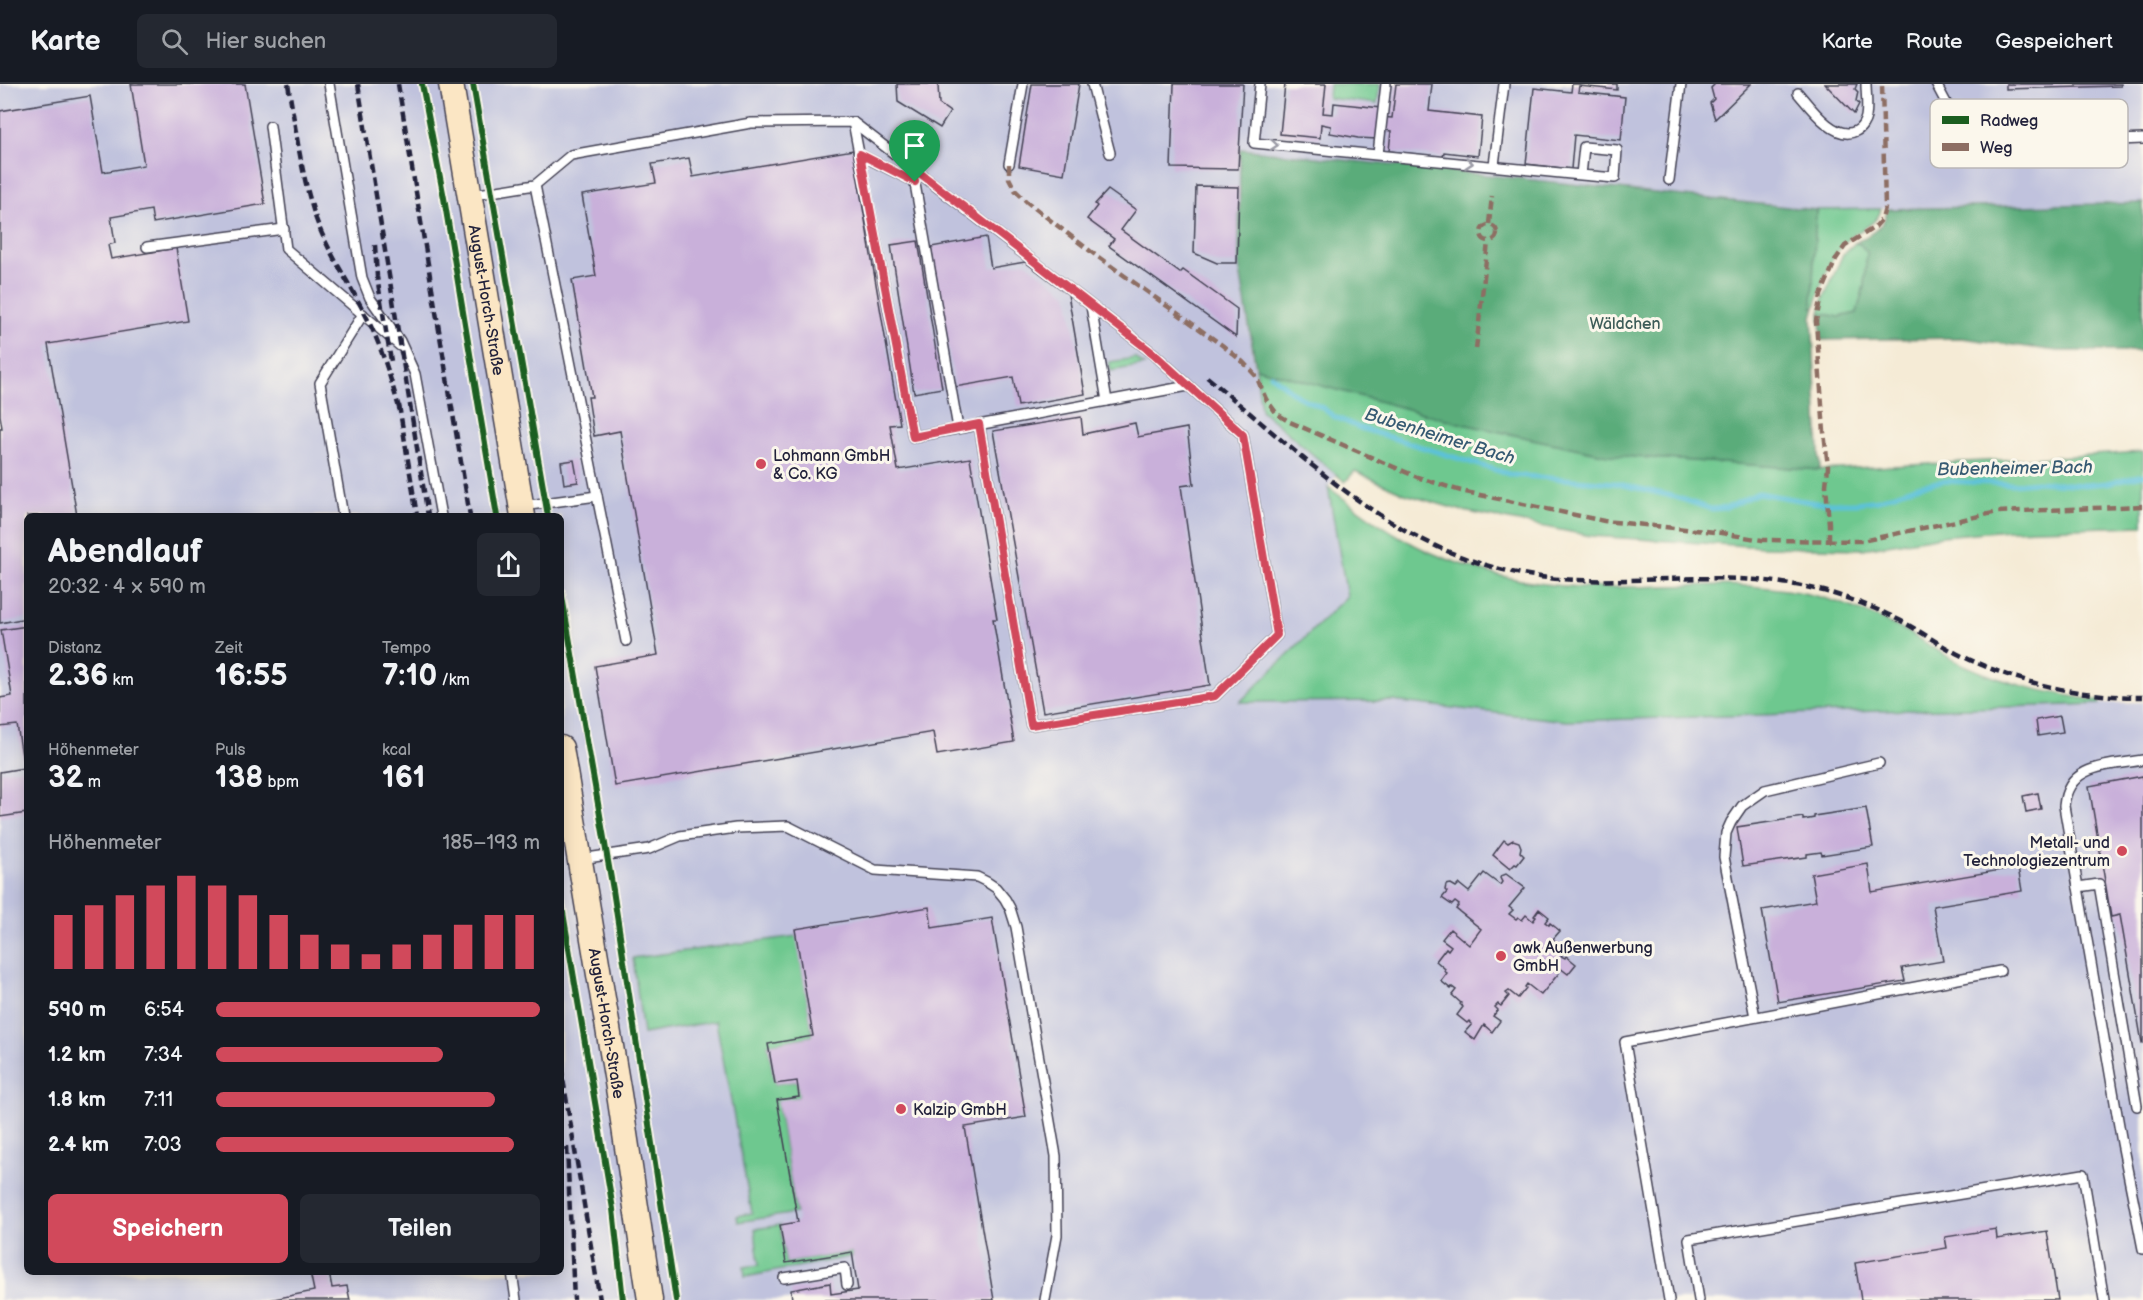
<!DOCTYPE html>
<html lang="de">
<meta charset="utf-8">
<style>
:root{--surface:#171b24;--page:#242831;--text:#f1f3f6;--muted:#9ea1a6;--line:#363941;--accent:#d1495b}
body{margin:0;font-family:"Balsamiq Sans",sans-serif;background:var(--page);color:var(--text);height:100vh;display:flex;flex-direction:column;font-size:22px;white-space:nowrap}
*{box-sizing:border-box;margin:0}
p{font-size:20px;color:var(--muted)}
.icon{flex:none;width:33px;height:33px;fill:none;stroke:currentColor;stroke-width:2;stroke-linecap:round;stroke-linejoin:round}
.map{position:relative;flex:1;overflow:hidden}
.details{position:absolute;left:24px;top:429px;width:540px;height:762px;display:flex;flex-direction:column;background:var(--surface);border-radius:9px;box-shadow:0 3px 15px #0003}
.details>*{flex:none}
.pin{position:absolute;display:grid;place-items:center;width:51px;height:51px;color:#fff;margin:-62px -26px;border-radius:50% 50% 50% 0;rotate:-45deg;box-shadow:0 0 6px #0007}
.pin .icon{rotate:45deg}
.round{display:grid;place-items:center;flex:none;width:63px;height:63px;border-radius:9px;background:var(--page)}
.head{display:flex;align-items:center;justify-content:space-between;height:102px;padding:0 24px}
h1{font-size:33px;font-weight:800;line-height:45px}
.stats{display:grid;grid-template-columns:repeat(3,1fr);gap:9px;height:102px;padding:6px 24px}
.stats div{display:grid;align-content:center}
.stats b{font-size:30px;font-weight:800}
.stats small{font-size:16px;font-weight:400}
.stats p{font-size:16px}
.chart{height:168px;padding:12px 24px}
.chart p{display:flex;justify-content:space-between}
.chart svg{width:100%;height:108px;margin-top:6px;stroke:var(--accent);stroke-width:6}
.primary-button{display:flex;gap:12px;margin-top:auto;padding:12px 24px}
.primary-button a{flex:1;height:69px;border-radius:9px;background:var(--accent);color:#fff;font-size:24px;font-weight:800;line-height:69px;text-align:center}
.primary-button a+a{background:var(--page);color:var(--text)}
ul{padding:0 24px;list-style:none;font-size:20px}
li{display:grid;grid-template-columns:96px 72px 1fr;align-items:center;height:45px}
li i{height:15px;border-radius:8px;background:var(--accent)}
header{display:flex;align-items:center;gap:36px;box-sizing:border-box;height:84px;padding:0 30px;background:var(--surface);border-bottom:2px solid var(--line)}
header strong{font-size:28px}
nav{display:flex;gap:33px;margin-inline-start:auto;font-size:21px}
.search{width:420px;height:54px;background:var(--page);display:flex;align-items:center;gap:15px;box-sizing:border-box;padding:0 21px;border-radius:9px;color:var(--muted);font-size:22px}
.map>svg:first-child{display:block}
</style>
<header>
<strong>Karte</strong>
<div class="search"><svg class="icon" aria-label="search" viewBox="0 0 24 24"><circle cx="10" cy="10" r="6"/><path d="M15 15l6 6"/></svg>Hier suchen</div>
<nav><a>Karte</a><a>Route</a><a>Gespeichert</a></nav>
</header>
<div class="map">
<svg width="2143" height="1216" viewBox="0 0 2143 1216">
<rect width="100%" height="100%" fill="#fbf7ec"/>
<filter id="ink" filterUnits="userSpaceOnUse"><feTurbulence type="fractalNoise" baseFrequency=".0167" numOctaves="2"/><feDisplacementMap in="SourceGraphic" scale="12" xChannelSelector="R" yChannelSelector="G"/><feConvolveMatrix kernelMatrix="1 2 1 2 8 2 1 2 1" color-interpolation-filters="sRGB"/></filter>
<filter id="wash" filterUnits="userSpaceOnUse"><feTurbulence type="fractalNoise" baseFrequency=".008" numOctaves="4" result="noise"/><feDisplacementMap in="SourceGraphic" scale="24" xChannelSelector="R" yChannelSelector="G"/><feGaussianBlur stdDeviation="1.35" result="paint"/><feColorMatrix in="noise" values="0 0 0 0 0 0 0 0 0 0 0 0 0 0 0 0 0 1.4 0 .05"/><feComposite in="paint" operator="in"/></filter>
<g filter="url(#wash)">
<rect width="100%" height="100%" fill="#f5ebd6"/>
<path fill="#c0c2dd" fill-rule="evenodd" d="M0,0H2143V119L1816,126L1240,65L1239,180L1261,326L1337,391L1328,403L1347,512L1241,618L1392,617L1567,637L2143,618V1216H0ZM27,432H561V1188H27Z"/>
<g fill="#6ec88f" stroke="#487565" stroke-width="1.5">
<path d="M1329,0H1380L1377,20L1328,14Z"/>
<path d="M1881,125C1878,140 1862,144 1851,153C1829,171 1823,197 1815,223H1812L1816,126Z"/>
<path d="M1855,159L1860,160L1867,168L1864,202L1857,229L1839,233L1820,229L1824,213L1843,170Z"/>
<path d="M1135,274L1144,281L1111,287L1109,278Z"/>
<path d="M1256,284L1463,340L1608,371L1820,386L2143,368V442L2008,446L1942,452L1863,465L1763,463L1591,452L1463,427L1405,410L1355,387L1345,398L1261,326Z"/>
<path d="M1328,403C1359,426 1392,451 1427,467C1476,488 1529,501 1581,503C1658,506 1736,493 1812,511C1843,518 1873,531 1901,545C1923,556 1942,571 1964,581C2010,602 2051,609 2100,617V620L1567,637L1392,617L1240,618L1347,512Z"/>
<path d="M797,852L813,952L768,960L775,1000L797,997L799,1013L777,1017L796,1129L738,1138L737,1132L752,1129L716,937L643,950L633,874Z"/>
<path d="M780,1141L786,1179L852,1168L853,1172L745,1193L744,1183L759,1181L755,1145Z"/>
</g>
<g fill="#5aac7a" stroke="#3e675a" stroke-width="1.5">
<path d="M1240,65L1816,126L1812,220V223H1815L1812,233L1820,386L1608,371L1463,340L1256,284L1239,180Z"/>
<path d="M2143,119V267H2057L1962,254L1821,256L1820,229L1839,233L1857,229L1864,202L1867,168L1860,160L1855,159C1872,149 1883,145 1888,125Z"/>
</g>
<g fill="none" stroke-linecap="round" stroke-linejoin="round">
<path stroke="#5bc1d9" stroke-width="5" d="M1271,291L1297,312L1321,323L1335,333L1360,344L1512,391L1614,399L1672,412L1711,425L1726,424L1758,409L1817,419H1857L1878,416L1917,402L1943,397L2013,400L2037,398L2085,401L2107,399L2143,391"/>
</g>
<g id="blocks">
<g fill="#c9b0da">
<path d="M131,0H245L265,120L153,139L151,126L111,133L115,159L108,161L111,175L176,164L188,237L48,260L77,432H27V534L0,539V344H2L0,331V27L90,12L103,88L144,81Z"/>
<path d="M897,0H938L939,20L950,28L940,44L898,18Z"/>
<path d="M1032,0H1079L1064,90L1019,82Z"/>
<path d="M1174,0H1243L1238,85L1171,84Z"/>
<path d="M1285,0H1326L1323,29L1333,30L1334,19L1381,24L1380,33L1392,34L1396,0H1432L1429,27L1482,33L1478,72L1444,68L1443,73L1389,67L1391,47L1378,45L1377,55L1358,54L1330,49L1331,42L1321,40L1320,54L1280,50Z"/>
<path d="M1572,0H1617V6L1579,2L1578,8L1625,13L1621,56L1574,51L1571,85L1526,80L1534,4L1571,8Z"/>
<path d="M1715,0H1751L1715,35L1710,19L1714,15L1711,4Z"/>
<path d="M1825,0H1857L1855,5L1858,8L1856,17L1859,20L1854,30Z"/>
<path d="M2006,0H2121V2L2006,5Z"/>
<path d="M853,66L900,340L890,341L898,386L970,374L997,535H993L1014,658L937,671L933,648L615,702L595,582L658,571L620,347L594,352L588,313H592L572,196L596,192L582,111L656,99L652,80L689,74L693,93Z"/>
<path d="M1196,102L1239,103L1237,179H1217L1194,169Z"/>
<path d="M1108,106L1136,126L1121,146L1180,189L1183,186L1237,225L1236,253L1109,162L1114,155L1087,135L1097,122L1095,120Z"/>
<path d="M986,153L991,184L1025,178L1068,210L1085,310L1018,322L1013,293L955,303L931,163Z"/>
<path d="M918,157L942,304L914,309L891,161Z"/>
<path d="M1081,333L1083,350L1135,339L1138,353L1187,344L1194,400L1181,402L1210,601L1043,628L993,347Z"/>
<path d="M574,376L578,398L564,400L561,378Z"/>
<path d="M27,542V729L0,733V688L24,684L17,641L0,643V614L12,612L1,546Z"/>
<path d="M2060,632L2063,648L2038,652L2036,636Z"/>
<path d="M2143,692V959H2142L2120,831L2111,833L2089,702Z"/>
<path d="M2038,709L2041,725L2026,728L2023,712Z"/>
<path d="M1866,724L1873,763L1822,771L1821,768L1807,770V773L1743,782L1737,743L1803,733V736L1814,734V732Z"/>
<path d="M1504,756L1508,759L1513,756L1519,758L1521,763L1520,768L1524,772L1517,781L1515,780L1510,785L1493,771Z"/>
<path d="M1868,780L1872,808L2018,783L2022,807L1933,822L1943,877L1902,884L1905,897L1778,918L1762,826L1816,817L1811,790Z"/>
<path d="M1484,789L1500,801L1502,798L1500,794L1501,792L1506,790L1525,804L1509,823L1513,826L1509,830L1516,835L1518,833L1522,836L1526,831L1533,837L1536,833L1534,832L1539,825L1549,833L1545,838L1549,841L1550,839L1560,847L1553,855L1565,867L1561,872L1565,874L1566,872L1576,880L1568,890L1560,884L1557,887L1559,889L1541,911L1527,900L1525,903L1526,904L1518,914L1509,907L1506,909L1509,912L1501,922L1498,920L1495,923L1498,926L1493,932L1500,937L1492,948L1484,941L1475,956L1465,948L1472,940L1469,937L1467,939L1457,931L1463,923L1460,920L1461,919L1452,911L1456,906L1452,903L1451,905L1441,897L1447,889L1444,887L1445,885L1436,877L1446,864L1448,866L1451,862L1442,855L1450,845L1469,861L1481,845L1456,825L1459,821L1455,818L1452,821L1442,814L1447,808L1445,806L1446,801L1451,800L1456,803L1459,800L1469,808Z"/>
<path d="M929,823L932,844L992,834L1026,1033L965,1043L994,1216H792L791,1206L830,1199L831,1210L858,1206L852,1168L786,1179L780,1141L798,1138L777,1016L799,1013L797,997L775,1000L768,960L813,952L795,845Z"/>
<path d="M1996,1145L1997,1155L2047,1147L2058,1216H1861L1855,1179L1947,1164L1945,1153Z"/>
<path d="M310,1188H329L332,1204L347,1202L350,1216H269L314,1207Z"/>
</g>
</g>
</g>
<g filter="url(#ink)">
<use href="#blocks" fill-opacity="0" stroke="#424052" stroke-width="1.5"/>
<g fill="none" stroke-linecap="round" stroke-linejoin="round">
<g stroke="#424052" stroke-width="12">
<g id="service">
<path d="M329,0L362,194L370,214L400,257L415,290L441,432"/>
<path d="M1092,0L1110,69"/>
<path d="M1260,0L1254,59L1581,91L1615,94L1617,66L1584,63L1581,91"/>
<path d="M1936,0L1951,28L1970,44L1994,55L2020,60L2143,55"/>
<path d="M1798,9C1810,23 1835,58 1856,47C1861,45 1865,38 1866,33C1868,22 1866,10 1866,0"/>
<path d="M853,38L913,353L1188,302"/>
<path d="M270,42L286,165L400,262"/>
<path d="M859,70L915,98"/>
<path d="M1378,70L1386,0"/>
<path d="M1009,80L1023,0"/>
<path d="M1494,81L1504,0"/>
<path d="M912,83L958,344"/>
<path d="M1669,96L1681,0"/>
<path d="M535,101L626,557"/>
<path d="M472,111L535,101L571,71L751,39L853,38L1154,270L1243,351L1277,551L1215,612L1031,641L979,340"/>
<path d="M147,163L284,145"/>
<path d="M1091,222L1107,317"/>
<path d="M522,422L597,412"/>
<path d="M343,432L320,299L363,230"/>
<path d="M2143,676C2109,682 2068,679 2064,722L2122,1059L2143,1165"/>
<path d="M580,775L649,765L680,752L736,744L788,742L875,786L977,793L987,798L996,804L1005,815L1010,824L1016,843L1056,1072L1057,1151L1045,1216"/>
<path d="M2078,803L2099,800L2137,1022"/>
<path d="M1755,933L1724,773L1726,749L1731,738L1742,722L1765,706L1879,679"/>
<path d="M512,1188L516,1216"/>
<path d="M784,1194L845,1184L847,1201"/>
<path d="M1669,1216L1625,958L2000,887"/>
<path d="M1699,1216L1689,1155L2083,1090L2104,1216"/>
</g>
</g>
<g stroke="#424052" stroke-width="27">
<g id="secondary">
<path id="s1" d="M451,0L523,432"/>
<path id="s2" d="M561,664L619,1010L650,1216"/>
</g>
</g>
<use href="#service" stroke="#fff" stroke-width="9"/>
<use href="#secondary" stroke="#fbe6c4" stroke-width="24"/>
<g stroke="#22223b" stroke-width="4.5" stroke-dasharray="9 4.5" stroke-linecap="butt">
<path d="M288,0C296,45 301,91 316,135C328,168 348,197 364,228C381,260 390,293 400,327"/>
<path d="M358,0L428,432"/>
<path d="M398,0L470,432"/>
<path d="M375,161L377,193L391,277"/>
<path d="M1207,293C1321,387 1417,490 1576,496C1664,499 1742,484 1831,509C1853,516 1876,524 1897,535C1919,546 1938,560 1960,571C2017,599 2079,613 2143,613"/>
<path d="M399,321L417,432"/>
<path d="M561,983L600,1216"/>
<path d="M567,1063L574,1216"/>
</g>
<g stroke="#8d6e63" stroke-width="4.5" stroke-dasharray="9 4.5" stroke-linecap="butt">
<path d="M1009,80V94L1015,106L1027,118L1094,170L1222,261L1243,278L1256,292L1266,315L1277,330L1290,338L1417,393L1461,407L1604,437L1715,448L1762,456L1862,457L1998,428L2143,422"/>
<path d="M1489,140L1492,112"/>
<circle cx="1489" cy="149" r="8"/>
<path d="M1476,265L1488,158"/>
<path d="M1829,457V440L1826,401L1828,383L1824,348L1816,237L1821,211L1836,175L1845,162L1875,143L1882,135L1885,124L1882,0"/>
</g>
<g stroke="#fbf7ec" stroke-width="10">
<g id="cycleway">
<path d="M422,0L444,114L497,432"/>
<path d="M473,0L548,432"/>
<path d="M561,507L613,806L676,1216"/>
<path d="M561,817L613,1125L623,1216"/>
</g>
</g>
<use href="#cycleway" stroke="#1b5e20" stroke-width="6"/>
</g>
<defs><path id="oneway-chevron" d="M-2-3.5L2.5 0L-2 3.5" fill="none" stroke-width="1.6" stroke-linecap="round" stroke-linejoin="round" transform="scale(1.5)"/></defs>
<g stroke="#9c9ca7">
<use href="#oneway-chevron" transform="translate(1274 61) rotate(5)"/>
<use href="#oneway-chevron" transform="translate(1469 79) rotate(6)"/>
</g>
</g>
<g fill="none" stroke-linecap="round" stroke-linejoin="round" filter="url(#ink)">
<g stroke="#fff" stroke-width="12">
<path id="route" d="M860,70L915,98L912,83L1154,270L1243,351L1277,551L1215,612L1031,641L979,340L913,353Z"/>
</g>
<use href="#route" stroke="#d1495b" stroke-width="8"/>
</g>
<g fill="#d1495b" stroke="#fbf7ec" stroke-width="2">
<circle cx="761" cy="380" r="6"/>
<circle cx="2122" cy="767" r="6"/>
<circle cx="1501" cy="872" r="6"/>
<circle cx="901" cy="1025" r="6"/>
</g>
<g text-anchor="middle" stroke-width="6" stroke-linejoin="round" paint-order="stroke">
<g font-size="16" fill="#22223b" stroke="#fbf7ec">
<text dy="6" stroke="none"><textPath href="#s1" startOffset="219">August-Horch-Straße</textPath></text>
<text dy="6" stroke="none"><textPath href="#s2" startOffset="279">August-Horch-Straße</textPath></text>
</g>
<g font-size="16" fill="#3d5c58" stroke="#fbf7ec">
<text x="1625" y="245">Wäldchen</text>
</g>
<g font-size="16" fill="#22223b" stroke="#fbf7ec" text-anchor="start">
<text x="773" y="377">Lohmann GmbH<tspan x="773" dy="18">&amp; Co. KG</tspan></text>
<text x="2110" y="764" text-anchor="end">Metall- und<tspan x="2110" dy="18">Technologiezentrum</tspan></text>
<text x="1513" y="869">awk Außenwerbung<tspan x="1513" dy="18">GmbH</tspan></text>
<text x="913" y="1031">Kalzip GmbH</text>
</g>
<g font-size="18" font-style="italic" fill="#365a72" stroke="#fbf7ec">
<text transform="translate(1440 352) rotate(17)" y="6">Bubenheimer Bach</text>
<text transform="translate(2015 384) rotate(-1)" y="6">Bubenheimer Bach</text>
</g>
</g>
<rect x="1930" y="15" width="198" height="69" rx="9" fill="#fbf7ec" stroke="#bab7b7" stroke-width="1.5"/>
<rect x="1942" y="32" width="27" height="8" fill="#1b5e20"/>
<rect x="1942" y="59" width="27" height="8" fill="#8d6e63"/>
<g font-size="16" fill="#22223b">
<text x="1980" y="42">Radweg</text>
<text x="1980" y="69">Weg</text>
</g>
</svg>
<div class="pin" style="left:915px;top:98px;background:#1e9e55"><svg class="icon" aria-label="arrive" viewBox="0 0 24 24"><path d="M6 21V4h12l-3 4 3 4H6"/></svg></div>
<section class="details">
<div class="head"><div><h1>Abendlauf</h1><p>20:32 · 4 × 590 m</p></div><a class="round"><svg class="icon" aria-label="share" viewBox="0 0 24 24"><path d="M12 15V3M7 8l5-5 5 5M5 13v7h14v-7"/></svg></a></div>
<div class="stats">
<div><p>Distanz</p><b>2.36<small> km</small></b></div>
<div><p>Zeit</p><b>16:55</b></div>
<div><p>Tempo</p><b>7:10<small> /km</small></b></div>
</div>
<div class="stats">
<div><p>Höhenmeter</p><b>32<small> m</small></b></div>
<div><p>Puls</p><b>138<small> bpm</small></b></div>
<div><p>kcal</p><b>161</b></div>
</div>
<div class="chart"><p><span>Höhenmeter</span>185–193 m</p>
<svg viewBox="0 0 160 44" preserveAspectRatio="none"><path d="M5 44V22M15 44V18M25 44V14M35 44V10M45 44V6M55 44V10M65 44V14M75 44V22M85 44V30M95 44V34M105 44V38M115 44V34M125 44V30M135 44V26M145 44V22M155 44V22"/></svg>
</div>
<ul>
<li><b>590 m</b>6:54<i style="width:100%"></i></li>
<li><b>1.2 km</b>7:34<i style="width:70%"></i></li>
<li><b>1.8 km</b>7:11<i style="width:86%"></i></li>
<li><b>2.4 km</b>7:03<i style="width:92%"></i></li>
</ul>
<div class="primary-button"><a>Speichern</a><a>Teilen</a></div>
</section>
</div>
